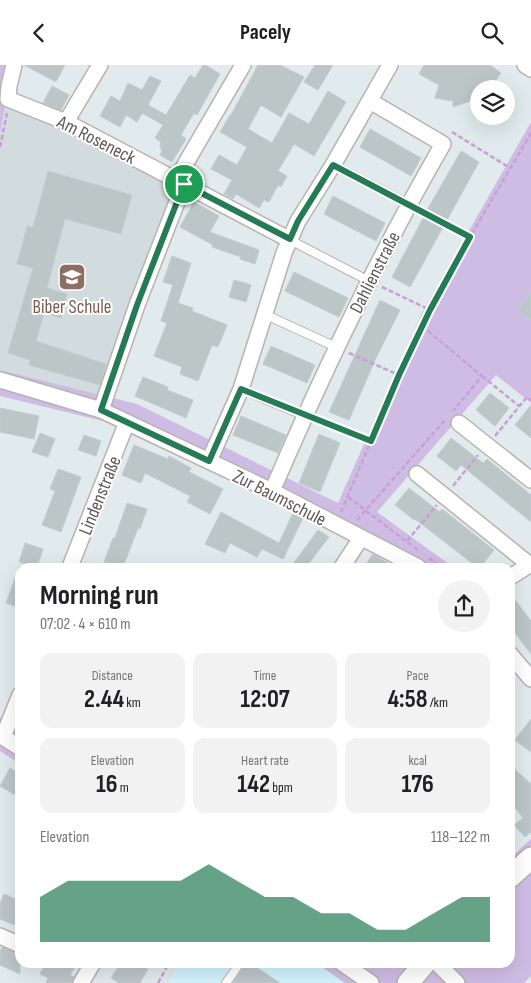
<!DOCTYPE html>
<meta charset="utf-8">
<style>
:root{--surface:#fff;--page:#f2f2f2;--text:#202124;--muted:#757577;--accent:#247b55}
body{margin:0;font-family:"Sofia Sans Condensed",sans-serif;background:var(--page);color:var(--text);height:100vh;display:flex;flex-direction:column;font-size:19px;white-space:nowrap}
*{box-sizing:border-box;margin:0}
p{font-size:16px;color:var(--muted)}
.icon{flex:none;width:28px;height:28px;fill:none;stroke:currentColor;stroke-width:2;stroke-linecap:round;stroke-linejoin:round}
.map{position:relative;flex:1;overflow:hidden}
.side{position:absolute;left:15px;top:498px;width:500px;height:405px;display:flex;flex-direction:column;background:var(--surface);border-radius:15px;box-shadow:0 5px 20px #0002}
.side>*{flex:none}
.fabs{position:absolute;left:470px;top:15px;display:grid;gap:10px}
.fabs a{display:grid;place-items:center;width:45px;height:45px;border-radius:50%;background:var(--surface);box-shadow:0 5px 20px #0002;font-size:25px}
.pin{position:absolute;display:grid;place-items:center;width:42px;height:42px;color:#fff;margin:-21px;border:2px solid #fff;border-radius:50%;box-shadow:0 1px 5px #0007}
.round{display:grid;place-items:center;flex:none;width:52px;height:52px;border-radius:26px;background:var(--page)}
.summary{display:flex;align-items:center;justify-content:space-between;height:85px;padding:0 25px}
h1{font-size:28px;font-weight:700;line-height:38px}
.metrics{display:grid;grid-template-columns:repeat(3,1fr);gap:8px;height:85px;padding:5px 25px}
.metrics div{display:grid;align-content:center;border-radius:12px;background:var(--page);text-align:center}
.metrics b{font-size:25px;font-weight:700}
.metrics small{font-size:14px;font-weight:400}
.metrics p{font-size:14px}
.chart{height:140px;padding:10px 25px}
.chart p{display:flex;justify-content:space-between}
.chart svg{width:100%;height:90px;margin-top:5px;fill:var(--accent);opacity:.7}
header{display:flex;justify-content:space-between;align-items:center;height:65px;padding:0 25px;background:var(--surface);font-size:22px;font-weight:700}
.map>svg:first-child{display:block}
</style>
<header><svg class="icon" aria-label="back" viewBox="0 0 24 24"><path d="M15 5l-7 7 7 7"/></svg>Pacely<svg class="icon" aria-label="search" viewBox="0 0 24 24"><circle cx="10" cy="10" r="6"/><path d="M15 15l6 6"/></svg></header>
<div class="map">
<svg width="531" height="918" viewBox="0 0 531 918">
<rect width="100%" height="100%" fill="#e1eaec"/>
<path fill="#d4f4fe" d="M180,898H316L345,918H168Z"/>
<path fill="#d2dcde" d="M6,43L66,65L176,120L104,332L0,305V68Z"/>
<g fill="#cfbce5">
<path d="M0,0H14L0,68Z"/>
<path d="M531,57V338L496,310L377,447L453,502H406L136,364L0,331V305L137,339L338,438L422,248Z"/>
<path d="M0,652L20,664V699L0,686Z"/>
<path d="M531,774V911L524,918H345L316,898H385L394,904L398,898H510V793Z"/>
</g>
<g fill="#bdc6c7" stroke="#bfced1">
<path d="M24,0H65L56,17Z"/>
<path d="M203,0H206L220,9L197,50L194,48L181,70L186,74L172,97L160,90L162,86L160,82L161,77L155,73L163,60L142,48L137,57L126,50L120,62L100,51L111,31L120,36L128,18L142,25L150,11L161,16L148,40L166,50L190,10L195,13Z"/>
<path d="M258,0H280L304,12L281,52L261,40L248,64L272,78L289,48L309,59L328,26L346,37L314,91L294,79L278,106L287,111L281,122L278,120L269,137L264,135L259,143L236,129L233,134L224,129L232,115L211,104L219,90L237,100L247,82L220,67L230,50H231Z"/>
<path d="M315,0H333L318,25L304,17Z"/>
<path d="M424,0H490L501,8L490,24H479V33L453,42V36L435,33L439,20L419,9Z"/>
<path d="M52,21L69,30L61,45L43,38Z"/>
<path d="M370,64L421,93L411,111L360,82Z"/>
<path d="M461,86L479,97L410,222L392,212L430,140Z"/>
<path d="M48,106L132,130L121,169L65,154L47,223L67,229L61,253L44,248L36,276L106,299L100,320L29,300L30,295L8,288L33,203L17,199L27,161L33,162Z"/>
<path d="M333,131L385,158L376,176L324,149Z"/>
<path d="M194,137L219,151L210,167L259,185L255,199L240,194L241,192L212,182L213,180L180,162Z"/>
<path d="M172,191L191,198L178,238L193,243L192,246L227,260L218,282L212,280L198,316L180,309L182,302L154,291L167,258L161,256L173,220L163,217Z"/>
<path d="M294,207L348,233L339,252L285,226Z"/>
<path d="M234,215L251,220L246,237L229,232Z"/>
<path d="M531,228V255L518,245Z"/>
<path d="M380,235L400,245L376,293L349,355L329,347Z"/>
<path d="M271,281L315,300L307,318L263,299Z"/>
<path d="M143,312L168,322L167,325L193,335L186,353L135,331Z"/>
<path d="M490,328L509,343L495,361L476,345Z"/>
<path d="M531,340V373L515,360Z"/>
<path d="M0,343L39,351L34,374L0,367Z"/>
<path d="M241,351L286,370L278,388L233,370Z"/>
<path d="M40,368L55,374L48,392L32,387Z"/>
<path d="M319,369L340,378L320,427L299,418Z"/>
<path d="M84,370L101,376L96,391L78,385Z"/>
<path d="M451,373L483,398L487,394L531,430V457L461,400L456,406L437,391Z"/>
<path d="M134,380L168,394L169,391L191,403L189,407L223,424L210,449L187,437L190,431L145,408L141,418L122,410Z"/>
<path d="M58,404L81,412L61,467L42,460L55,426L50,424Z"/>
<path d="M409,423L440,447L442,444L494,485L480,502H477L415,454L414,455L395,440Z"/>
<path d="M127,438L147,444L140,464L138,463L123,502H119L104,497L113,473H115Z"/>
<path d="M221,447L279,478L293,448L303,453L283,494L262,484L257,492L230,478L225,488L205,479Z"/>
<path d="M318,465L329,472L306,502H291Z"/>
<path d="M25,478L43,484L37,502L19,497Z"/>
<path d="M373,489L376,491L395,502H364Z"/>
<path d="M19,502H20V543L6,538Z"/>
<path d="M510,528L531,556V589L510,561Z"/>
<path d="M531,654V687L515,675Z"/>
<path d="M510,700L531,719V767L525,772L514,760L523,753L510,736Z"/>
<path d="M10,703L20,709V733L0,721Z"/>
<path d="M4,829L20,836V862L0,854V839Z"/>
<path d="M2,882L20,889V909L0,900V887Z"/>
<path d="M46,898H77L70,910L74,912L72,918H46L48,913L40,909Z"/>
<path d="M121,898H137L148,904L140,918H119L111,913Z"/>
<path d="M246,898H250L280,918H233Z"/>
</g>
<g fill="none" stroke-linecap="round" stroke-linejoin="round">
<g stroke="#b9b2b1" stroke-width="10">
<g id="lane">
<path d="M333,100L408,139"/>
<path d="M290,175L369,216"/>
<path d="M264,249L336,282"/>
<path d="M241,324L305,351"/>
<path d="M226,918L240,898"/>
</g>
</g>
<g stroke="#b9b2b1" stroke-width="18">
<g id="street">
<path d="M14,0L9,21L8,34L66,57L290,175"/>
<path d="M525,0L531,4"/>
<path d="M66,57L100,0"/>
<path d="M176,115L243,0"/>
<path d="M0,315L101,345L272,426L418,502"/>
<path d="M101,345L137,240L184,119"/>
<path d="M459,358L531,415"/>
<path d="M209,396L241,324L284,188L298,156L333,100L390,0"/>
<path d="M417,409L530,500"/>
<path d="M276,417C326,301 380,188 443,79L370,36"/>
<path d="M70,502L127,357"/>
<path d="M342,502L361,473"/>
<path d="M510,512L531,499"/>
<path d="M510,589L531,614"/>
<path d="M0,670L20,683"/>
<path d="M3,672L20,630"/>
<path d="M0,871L20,880"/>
<path d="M342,898L371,918"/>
<path d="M437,898L457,918"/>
<path d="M81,918L93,898"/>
</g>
</g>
<g stroke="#b9b0b0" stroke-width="24">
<g id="secondary">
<path d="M510,812L531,793"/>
<path d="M408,918L425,898"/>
</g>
</g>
<g stroke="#c7a0d6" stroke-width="2.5" stroke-dasharray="5 2.5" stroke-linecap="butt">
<path d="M452,67L510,103"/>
<path d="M0,82L7,48"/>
<path d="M420,146L470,172L531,68"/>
<path d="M382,222L430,245L470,172"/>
<path d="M422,261L482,311L453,346"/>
<path d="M349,288L399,310L430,245"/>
<path d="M482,311L519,341"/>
<path d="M318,356L371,376L399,310"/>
<path d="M495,371L527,332L531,335"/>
<path d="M453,421L478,390"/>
<path d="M348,432L420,487"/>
<path d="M341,447L371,376"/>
<path d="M357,455L446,354"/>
<path d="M407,476L437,440"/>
<path d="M429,493L441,502"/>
<path d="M158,918L169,898"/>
</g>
<use href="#lane" stroke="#fff" stroke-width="8"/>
<use href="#street" stroke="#fff" stroke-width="15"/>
<use href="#secondary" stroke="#fff" stroke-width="21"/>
</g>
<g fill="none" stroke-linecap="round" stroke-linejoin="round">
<g stroke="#fff" stroke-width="10">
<path id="route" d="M333,100L470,172L430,245L399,310L371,376L241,324L209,396L101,345L137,240L184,119L290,174L298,156Z"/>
</g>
<use href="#route" stroke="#247b55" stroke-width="6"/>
</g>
<defs>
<g id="school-square" transform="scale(1.4375)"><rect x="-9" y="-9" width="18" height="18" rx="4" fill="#8d6e63" stroke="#fff"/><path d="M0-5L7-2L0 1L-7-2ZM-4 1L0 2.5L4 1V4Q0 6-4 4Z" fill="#fff"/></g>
</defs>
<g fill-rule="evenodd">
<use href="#school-square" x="72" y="212"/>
</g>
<g text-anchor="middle" stroke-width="4" stroke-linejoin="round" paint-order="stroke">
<g font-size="19" fill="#625959" stroke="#fff">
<text transform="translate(97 74) rotate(27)" y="7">Am Roseneck</text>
<text transform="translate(374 207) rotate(-63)" y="7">Dahlienstraße</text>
<text transform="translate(99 430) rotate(-68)" y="7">Lindenstraße</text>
<text transform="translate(280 432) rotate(27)" y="7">Zur Baumschule</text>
</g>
<g font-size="19" fill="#785e54" stroke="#fff">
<text x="72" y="248">Biber Schule</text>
</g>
</g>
</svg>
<div class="fabs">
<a><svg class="icon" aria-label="layers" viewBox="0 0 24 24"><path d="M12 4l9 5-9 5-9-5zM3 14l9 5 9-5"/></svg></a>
</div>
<div class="pin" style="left:184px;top:119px;background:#1e9e55"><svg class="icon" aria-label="arrive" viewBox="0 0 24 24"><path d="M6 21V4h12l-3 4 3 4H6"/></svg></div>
<section class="side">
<div class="summary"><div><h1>Morning run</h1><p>07:02 · 4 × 610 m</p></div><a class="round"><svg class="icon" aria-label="share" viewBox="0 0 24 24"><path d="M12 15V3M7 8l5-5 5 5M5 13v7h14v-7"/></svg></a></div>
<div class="metrics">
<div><p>Distance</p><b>2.44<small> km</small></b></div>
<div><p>Time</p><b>12:07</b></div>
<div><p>Pace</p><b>4:58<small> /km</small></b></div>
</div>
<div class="metrics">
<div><p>Elevation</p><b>16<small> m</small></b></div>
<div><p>Heart rate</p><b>142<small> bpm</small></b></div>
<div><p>kcal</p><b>176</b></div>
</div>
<div class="chart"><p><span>Elevation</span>118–122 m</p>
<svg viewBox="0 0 160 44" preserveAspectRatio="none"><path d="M0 44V22L10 14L20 14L30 14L40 14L50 14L60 6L70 14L80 22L90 22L100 30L110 30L120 38L130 38L140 30L150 22L160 22V44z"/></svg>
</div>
</section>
</div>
